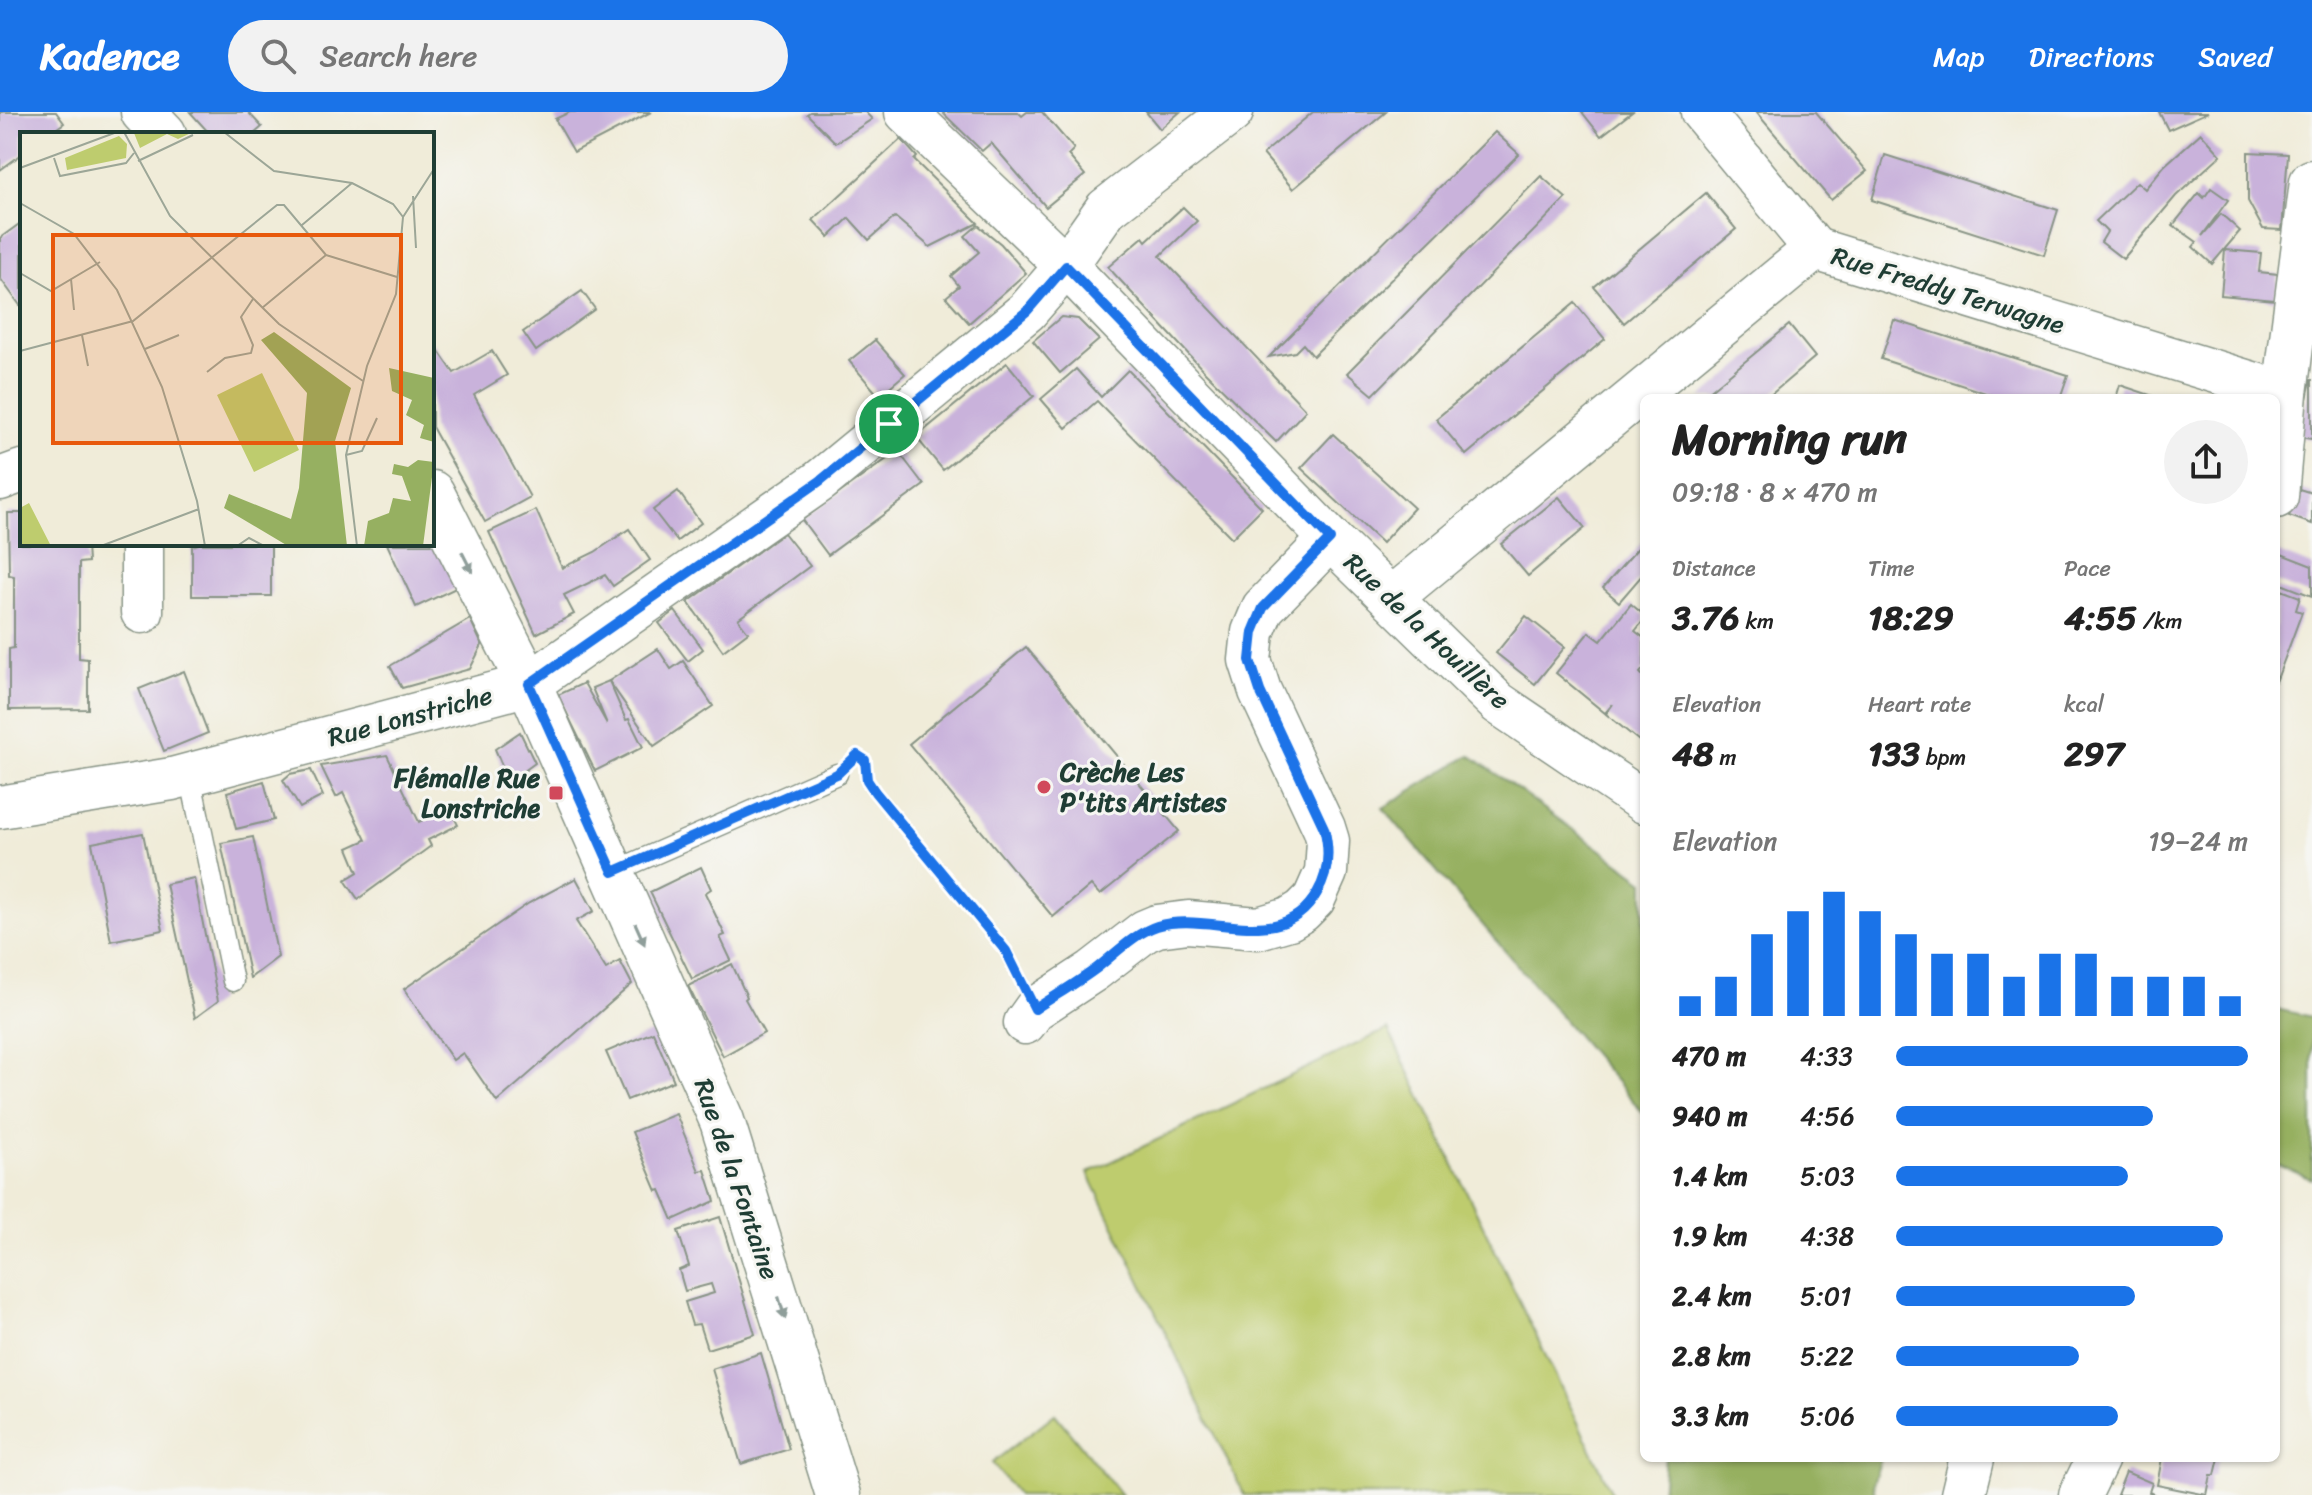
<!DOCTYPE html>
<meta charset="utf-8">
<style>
:root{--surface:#fff;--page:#f2f2f2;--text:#222;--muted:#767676;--accent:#1a73e8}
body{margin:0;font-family:Sriracha,sans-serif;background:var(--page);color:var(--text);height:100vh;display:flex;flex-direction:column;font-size:30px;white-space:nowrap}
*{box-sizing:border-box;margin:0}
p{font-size:26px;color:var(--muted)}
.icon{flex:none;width:44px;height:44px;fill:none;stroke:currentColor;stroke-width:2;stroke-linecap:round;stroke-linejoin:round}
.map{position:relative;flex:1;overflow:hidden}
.sheet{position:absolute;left:1640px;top:282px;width:640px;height:1068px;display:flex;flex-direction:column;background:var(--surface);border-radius:12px;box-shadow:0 2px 6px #0004}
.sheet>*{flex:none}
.pin{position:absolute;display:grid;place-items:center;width:68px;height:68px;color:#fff;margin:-34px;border:4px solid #fff;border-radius:50%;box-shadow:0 2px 8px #0007}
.round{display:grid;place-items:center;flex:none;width:84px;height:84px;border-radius:42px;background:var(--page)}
.summary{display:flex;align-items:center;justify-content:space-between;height:136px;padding:0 32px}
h1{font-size:44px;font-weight:800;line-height:60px}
.figures{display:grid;grid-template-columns:repeat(3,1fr);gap:12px;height:136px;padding:8px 32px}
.figures div{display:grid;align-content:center}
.figures b{font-size:34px;font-weight:800}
.figures small{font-size:22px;font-weight:400}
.figures p{font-size:22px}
.chart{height:224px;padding:16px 32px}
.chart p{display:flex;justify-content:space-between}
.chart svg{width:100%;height:144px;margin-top:8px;stroke:var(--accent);stroke-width:6}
ul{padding:0 32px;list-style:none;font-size:26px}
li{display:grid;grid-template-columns:128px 96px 1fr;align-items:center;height:60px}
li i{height:20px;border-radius:10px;background:var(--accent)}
header{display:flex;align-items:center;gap:48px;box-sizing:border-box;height:112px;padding:0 40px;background:var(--accent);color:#fff}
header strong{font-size:38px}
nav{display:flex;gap:44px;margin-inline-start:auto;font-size:28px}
.search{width:560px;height:72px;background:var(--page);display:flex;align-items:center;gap:20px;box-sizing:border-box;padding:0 28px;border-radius:44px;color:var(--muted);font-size:30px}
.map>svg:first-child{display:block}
</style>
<header>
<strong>Kadence</strong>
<div class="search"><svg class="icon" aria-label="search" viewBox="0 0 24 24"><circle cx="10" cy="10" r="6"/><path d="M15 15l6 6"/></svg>Search here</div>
<nav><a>Map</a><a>Directions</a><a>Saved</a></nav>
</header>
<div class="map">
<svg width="2312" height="1383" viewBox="0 0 2312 1383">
<rect width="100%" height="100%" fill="#f6f6f2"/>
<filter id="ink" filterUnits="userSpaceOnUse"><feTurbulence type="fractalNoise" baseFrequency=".0125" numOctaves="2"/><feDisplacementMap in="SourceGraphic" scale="16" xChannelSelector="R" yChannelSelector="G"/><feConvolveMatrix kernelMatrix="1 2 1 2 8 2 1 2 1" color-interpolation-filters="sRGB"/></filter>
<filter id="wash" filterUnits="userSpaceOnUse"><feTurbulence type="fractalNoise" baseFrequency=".006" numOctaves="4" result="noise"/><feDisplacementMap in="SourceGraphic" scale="32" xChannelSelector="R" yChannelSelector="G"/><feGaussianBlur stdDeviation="1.8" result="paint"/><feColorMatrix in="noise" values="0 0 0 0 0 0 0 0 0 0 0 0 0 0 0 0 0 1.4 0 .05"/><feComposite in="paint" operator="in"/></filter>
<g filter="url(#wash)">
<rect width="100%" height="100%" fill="#f0ecd9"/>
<g fill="#becc6e" stroke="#6e8451" stroke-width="2">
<path d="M1388,917L1613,1383H1244L1088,1061Z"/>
<path d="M1055,1302L1121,1383H1018L992,1351Z"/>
</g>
<g fill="#96b061" stroke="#5a764a" stroke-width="2">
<path d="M1470,643L1644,769V1002L1383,696Z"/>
<path d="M2276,897L2312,905V1067L2276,1052Z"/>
<path d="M1665,1346H1881L1873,1372L1875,1383H1662Z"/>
</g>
<g id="blocks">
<g fill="#c9b2db">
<path d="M0,0H56L64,11L49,22H22V42L0,58Z"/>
<path d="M190,0H248L262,15L254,22H210Z"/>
<path d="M570,0H651L574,40L555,7Z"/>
<path d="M810,0H865L872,7L836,31L807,2Z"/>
<path d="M942,0H1018L1022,4L1027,0H1042L1074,37L1068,43L1085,63L1046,95L991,31L982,39Z"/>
<path d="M1146,0H1180L1160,17Z"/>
<path d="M1313,0H1386L1293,77L1263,42Z"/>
<path d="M1582,0H1632L1601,24Z"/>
<path d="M1756,0H1816L1867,59L1831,88Z"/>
<path d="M2159,0H2208L2168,18Z"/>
<path d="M1495,20L1519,42L1313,244L1303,232L1295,240L1269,245Z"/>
<path d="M2201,21L2221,43L2176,84L2123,147L2101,130L2107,120L2096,109L2137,70L2145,77L2164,54Z"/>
<path d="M901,27L917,45L914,48L978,111L930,135L895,105L869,128L849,106L829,125L813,108Z"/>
<path d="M2248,40L2288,42L2282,118L2263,117L2248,89Z"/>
<path d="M1885,43L2058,98L2044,143L1872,88Z"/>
<path d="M1541,64L1566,86L1373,283L1347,261Z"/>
<path d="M2211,76L2228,88L2202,124L2221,102L2240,119L2212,152L2193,135L2197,130L2173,113L2199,81L2204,86Z"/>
<path d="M1706,81L1736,117L1624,211L1594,175Z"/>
<path d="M1183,95L1197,109L1160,144L1306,298L1276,330L1204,259L1108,155L1143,125L1146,129Z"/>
<path d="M22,110V196L0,166V126Z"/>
<path d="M978,113L1001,132L1026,161L969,211L946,185L959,174L951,164L979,140L965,124Z"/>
<path d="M2225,138L2261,141L2259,160L2278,162L2275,188L2221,183Z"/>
<path d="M582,179L595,197L536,239L523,220Z"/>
<path d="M1575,191L1605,227L1466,343L1436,307Z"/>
<path d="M1061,205L1078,207L1099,228L1060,261L1033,229Z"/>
<path d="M1894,208L2068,263L2060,286H2001L1881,247Z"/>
<path d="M1789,213L1815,245L1767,286H1701Z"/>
<path d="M875,228L905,262L879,284L849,249Z"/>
<path d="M432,229L454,261L492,239L507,263L474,283L530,385L485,410L432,315Z"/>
<path d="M1007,251L1034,284L943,358L916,325Z"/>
<path d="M1076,257L1101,285L1128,258L1262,396L1232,426L1097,289L1066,316L1041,287Z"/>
<path d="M2311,268H2312V327L2299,325Z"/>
<path d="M2120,273L2156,285V286H2116Z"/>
<path d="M1333,322L1414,396L1382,431L1301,356Z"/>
<path d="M898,339L924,373L828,443L802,408Z"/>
<path d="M2299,377L2312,381V412L2289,404Z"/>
<path d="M678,379L701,411L677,429L653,398Z"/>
<path d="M1559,385L1585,416L1528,464L1501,432Z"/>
<path d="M536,398L562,456L595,440L629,417L650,448L613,474L605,463L564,483L574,502L536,522L489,420Z"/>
<path d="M8,401H22V432H87L88,450L79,451V546L88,547V597L9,598V537L14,536V464L9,463Z"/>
<path d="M432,418L458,475L416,495L387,432H432Z"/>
<path d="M784,421L810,454L738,507L748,520L723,539L688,490Z"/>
<path d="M1644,429V461L1619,490L1603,476Z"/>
<path d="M199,432H271V484H192V434Z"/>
<path d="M2276,440L2312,454V484L2276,470Z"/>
<path d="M2276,476L2300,485L2296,498L2302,500L2276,570Z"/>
<path d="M1631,492L1644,503V508L1635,519L1644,526V556L1640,561L1644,565V633L1606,602L1613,592L1605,601L1556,561L1589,520L1601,529Z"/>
<path d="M675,499L703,537L688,549L659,511Z"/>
<path d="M1526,504L1565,535L1535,572L1496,541Z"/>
<path d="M470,507L482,533L470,557L402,576L390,554Z"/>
<path d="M1026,535L1179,719L1100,783L1091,773L1053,805L909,632Z"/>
<path d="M658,537L671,557L683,549L713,594L654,634L609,569Z"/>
<path d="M184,559L208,621L164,639L139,577Z"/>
<path d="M609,569L626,608L629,607L643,635L595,659L558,583L584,571L607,612L592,576Z"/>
<path d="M520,620L535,651L509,670L495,637Z"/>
<path d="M387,643L419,710L449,695L458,713L428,728L431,734L358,787L345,768L358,760L348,736L366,728L343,681L336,685L321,654Z"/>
<path d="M311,658L323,684L300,696L283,668L290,662Z"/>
<path d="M264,669L274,708L236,717L227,680Z"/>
<path d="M143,721L163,818L111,829L92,731Z"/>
<path d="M253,725L278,845L250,866L221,731Z"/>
<path d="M701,755L711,777L705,781L725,823L720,825L731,848L692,867L650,780Z"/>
<path d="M194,766L218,889L195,906L166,772Z"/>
<path d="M576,766L594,799L576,809L606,857L620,849L632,872L497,990L463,941L453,948L404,877L529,791Z"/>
<path d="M732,852L747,885L745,887L764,921L723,944L688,874Z"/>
<path d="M653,920L674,969L627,988L606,940Z"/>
<path d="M676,1002L699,1059L705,1058L715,1089L673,1108L660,1078L657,1079L632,1020Z"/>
<path d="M720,1105L755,1222L707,1237L699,1212L692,1213L685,1190L714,1181L711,1172L685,1179L679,1158L689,1154L678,1119Z"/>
<path d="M761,1241L789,1337L741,1352L712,1257Z"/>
<path d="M2162,1346H2219L2215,1363H2211L2207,1383L2157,1373Z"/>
<path d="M2126,1360L2152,1371L2149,1380L2155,1383H2117Z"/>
</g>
</g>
</g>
<g filter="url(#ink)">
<use href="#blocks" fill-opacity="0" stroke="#889486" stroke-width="2"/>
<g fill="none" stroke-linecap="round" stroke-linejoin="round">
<g stroke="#889486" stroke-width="23">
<g id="service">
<path d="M190,663L233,869"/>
<path d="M613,760L837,662"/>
</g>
</g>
<g stroke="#889486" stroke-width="45">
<g id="minor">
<path d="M906,0L1066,154L1330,427L1498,591L1644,690"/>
<path d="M1702,0L1815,137"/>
<path d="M1815,137L2285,281"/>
<path d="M0,367L22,359"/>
<path d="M1391,486L1815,137"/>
<path d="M142,500V432"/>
<path d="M0,695L172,667L529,572L820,369L1027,199L1066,154L1106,97L1232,0"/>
<path d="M1025,911L1035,897L1093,859L1145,819L1157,814L1188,810L1258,816L1289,807L1302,799L1314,787L1326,760L1328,729L1324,716L1260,579L1250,548L1253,520L1263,496L1330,427"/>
<path d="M2080,1383L2098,1346"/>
</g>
</g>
<g stroke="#889486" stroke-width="47">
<g id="tertiary">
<path d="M143,0L164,22"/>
<path d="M432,381L529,572L722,1009L838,1383"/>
<path d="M2276,384L2285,281L2312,70"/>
<path d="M1963,1383L1972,1346"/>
</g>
</g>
<path stroke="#889486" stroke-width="5" stroke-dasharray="2 6" stroke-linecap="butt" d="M867,663L875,680L1006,839L1019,864"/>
<use href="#service" stroke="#fff" stroke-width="20"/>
<use href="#minor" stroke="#fff" stroke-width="42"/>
<use href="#tertiary" stroke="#fff" stroke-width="44"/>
</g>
<defs><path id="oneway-solid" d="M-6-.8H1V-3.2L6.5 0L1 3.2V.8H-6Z" transform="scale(2)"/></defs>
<g fill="#8f9e9a">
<use href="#oneway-solid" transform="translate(467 450) rotate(63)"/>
<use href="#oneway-solid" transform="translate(640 822) rotate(66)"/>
<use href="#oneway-solid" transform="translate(782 1196) rotate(73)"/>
</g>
</g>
<g fill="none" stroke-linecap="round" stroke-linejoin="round" filter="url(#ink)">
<g stroke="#fff" stroke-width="16">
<path id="route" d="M1066,154L1330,427L1263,496L1253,520L1250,548L1260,579L1324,716C1330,739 1329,761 1317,781C1282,843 1209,798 1157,814C1135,821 1115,842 1097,856C1077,871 1056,883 1035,897L1006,839L875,680L867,668L865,648L857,643L837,662L613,760L529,572L820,369L1027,199Z"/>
</g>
<use href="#route" stroke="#1a73e8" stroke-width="10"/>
</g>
<g fill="#d1495b" stroke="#f6f6f2" stroke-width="3">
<circle cx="1044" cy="675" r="8"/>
<rect x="548" y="673" width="16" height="16" rx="4"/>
</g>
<g text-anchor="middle" stroke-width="6" stroke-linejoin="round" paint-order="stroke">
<g font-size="26" fill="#1f3d34" stroke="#f6f6f2">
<text transform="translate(1948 178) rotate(17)" y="9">Rue Freddy Terwagne</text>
<text transform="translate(1427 519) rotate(43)" y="9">Rue de la Houillère</text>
<text transform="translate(410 604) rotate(-15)" y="9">Rue Lonstriche</text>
<text transform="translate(737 1067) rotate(71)" y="9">Rue de la Fontaine</text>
</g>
<g font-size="26" font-weight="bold" fill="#1f3d34" stroke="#f6f6f2" text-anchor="start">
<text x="1060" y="669">Crèche Les<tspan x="1060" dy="30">P'tits Artistes</tspan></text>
<text x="540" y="675" text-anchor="end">Flémalle Rue<tspan x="540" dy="30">Lonstriche</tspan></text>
</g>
</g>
<g transform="translate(20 20)">
<rect width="414" height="414" fill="#f0ecd9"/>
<path d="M173,0L158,7L147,2L120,16L114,1ZM99,4L107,12L106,26L47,38L45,26ZM242,241L279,318L234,340L197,263ZM9,371L31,414H0V376Z" fill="#becc6e"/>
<path d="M254,200L331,256L315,309L327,414H268L204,376L209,362L271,387L279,356L287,261L241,208ZM369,236L414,246V310L400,306L404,293L386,283L392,268L372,259ZM398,328L414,330L403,414H344L348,389L369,381L373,366L391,369L382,344L372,342L374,332L388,335Z" fill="#96b061"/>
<path fill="none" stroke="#9ca697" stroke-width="2" d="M104,0L150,84L259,192L343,249M204,0L254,39L332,51L373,72L383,85L376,162L347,234L326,323L337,414M34,26L40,44L106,31L114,21M118,29L173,3M0,36L97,0M393,64L396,116M0,71L54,102L97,158L142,255L177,369L185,414M383,85L414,37M282,93L332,51M306,123L377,145M0,141L31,159L80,130M51,147L54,178M242,176L306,123M62,203L68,234M125,217L159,203M0,219L113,189L257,73H264L306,123M187,240L205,226L231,221L233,213L221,185L233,167M326,323L342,319L357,286M81,414L179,377M217,414L229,406L244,414"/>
<path fill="#e8590c" fill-opacity="0.15" stroke="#e8590c" stroke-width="4" d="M33,103H381V311H33Z"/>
<rect width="414" height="414" fill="none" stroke="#1f3d34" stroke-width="4"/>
</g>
</svg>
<div class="pin" style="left:889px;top:312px;background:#1e9e55"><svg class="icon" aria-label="arrive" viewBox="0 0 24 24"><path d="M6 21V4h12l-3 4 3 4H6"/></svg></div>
<section class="sheet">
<div class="summary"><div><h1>Morning run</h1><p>09:18 · 8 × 470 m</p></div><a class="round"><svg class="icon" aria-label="share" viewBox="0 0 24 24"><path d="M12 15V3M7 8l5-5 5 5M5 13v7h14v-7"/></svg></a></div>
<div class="figures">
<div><p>Distance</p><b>3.76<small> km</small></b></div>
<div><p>Time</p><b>18:29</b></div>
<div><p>Pace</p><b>4:55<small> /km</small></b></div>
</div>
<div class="figures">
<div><p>Elevation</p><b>48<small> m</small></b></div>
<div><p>Heart rate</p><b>133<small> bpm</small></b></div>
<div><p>kcal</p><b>297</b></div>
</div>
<div class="chart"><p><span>Elevation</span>19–24 m</p>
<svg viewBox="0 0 160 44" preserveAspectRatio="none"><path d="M5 44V38M15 44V32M25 44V19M35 44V12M45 44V6M55 44V12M65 44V19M75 44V25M85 44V25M95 44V32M105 44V25M115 44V25M125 44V32M135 44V32M145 44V32M155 44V38"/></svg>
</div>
<ul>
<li><b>470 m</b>4:33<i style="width:100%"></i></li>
<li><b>940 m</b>4:56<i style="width:73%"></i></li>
<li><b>1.4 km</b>5:03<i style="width:66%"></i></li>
<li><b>1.9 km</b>4:38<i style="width:93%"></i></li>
<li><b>2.4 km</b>5:01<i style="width:68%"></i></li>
<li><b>2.8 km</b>5:22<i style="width:52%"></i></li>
<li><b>3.3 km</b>5:06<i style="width:63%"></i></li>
</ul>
</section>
</div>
